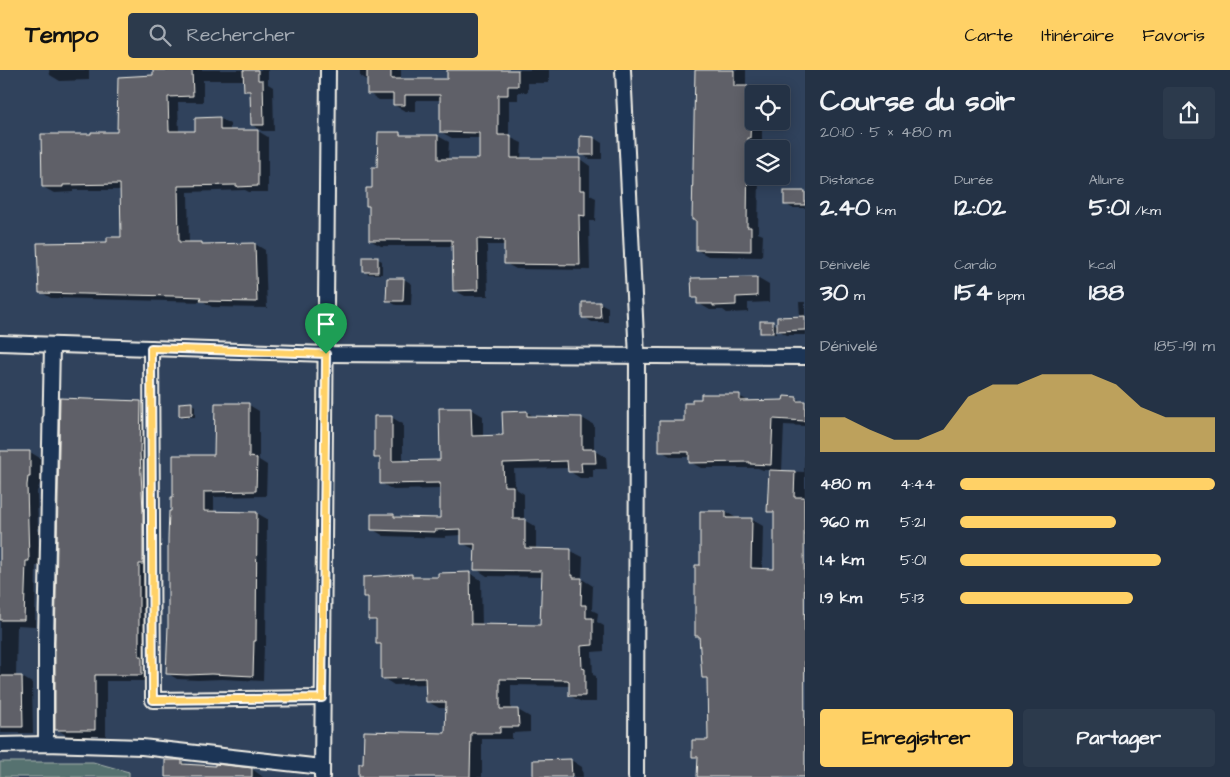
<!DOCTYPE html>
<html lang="fr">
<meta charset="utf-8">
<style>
:root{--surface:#243245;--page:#2c3a4c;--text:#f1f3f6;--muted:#a3aab3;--line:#414d5e;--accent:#ffd166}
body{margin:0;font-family:"Architects Daughter",sans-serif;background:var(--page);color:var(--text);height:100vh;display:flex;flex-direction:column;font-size:19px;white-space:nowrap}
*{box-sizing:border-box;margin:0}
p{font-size:16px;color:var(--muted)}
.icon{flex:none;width:28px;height:28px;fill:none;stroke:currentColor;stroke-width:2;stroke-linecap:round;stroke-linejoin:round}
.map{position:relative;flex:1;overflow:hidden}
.panel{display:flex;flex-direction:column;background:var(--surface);width:425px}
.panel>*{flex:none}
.fabs{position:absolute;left:745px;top:15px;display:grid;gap:10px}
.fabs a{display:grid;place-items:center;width:45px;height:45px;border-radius:5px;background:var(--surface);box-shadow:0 2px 12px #0003,0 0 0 1px var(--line);font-size:25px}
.pin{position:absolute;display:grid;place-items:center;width:42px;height:42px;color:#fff;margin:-51px -21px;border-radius:50% 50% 50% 0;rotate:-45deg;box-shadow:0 0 5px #0007}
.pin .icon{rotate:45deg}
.round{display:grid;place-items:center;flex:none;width:52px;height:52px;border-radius:5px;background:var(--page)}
.overview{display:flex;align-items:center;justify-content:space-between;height:85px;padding:0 15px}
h1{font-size:28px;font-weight:800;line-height:38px}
.metrics{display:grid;grid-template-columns:repeat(3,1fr);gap:8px;height:85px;padding:5px 15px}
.metrics div{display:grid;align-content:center}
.metrics b{font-size:25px;font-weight:800}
.metrics small{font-size:14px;font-weight:400}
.metrics p{font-size:14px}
.chart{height:140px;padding:10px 15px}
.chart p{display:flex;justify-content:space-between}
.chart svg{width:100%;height:90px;margin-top:5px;fill:var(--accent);opacity:.7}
.action{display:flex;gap:10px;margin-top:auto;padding:10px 15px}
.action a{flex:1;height:58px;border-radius:5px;background:var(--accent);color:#111;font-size:20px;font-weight:800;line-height:58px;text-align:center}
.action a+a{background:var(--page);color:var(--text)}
ul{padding:0 15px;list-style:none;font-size:16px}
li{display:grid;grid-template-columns:80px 60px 1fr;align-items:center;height:38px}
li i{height:12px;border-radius:6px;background:var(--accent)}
header{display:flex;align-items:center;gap:30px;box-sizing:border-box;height:70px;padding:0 25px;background:var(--accent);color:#111}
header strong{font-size:24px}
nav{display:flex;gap:28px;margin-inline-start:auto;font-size:18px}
.search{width:350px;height:45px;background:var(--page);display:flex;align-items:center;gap:12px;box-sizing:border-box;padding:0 18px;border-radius:5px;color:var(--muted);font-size:19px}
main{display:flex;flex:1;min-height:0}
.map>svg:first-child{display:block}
</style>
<header>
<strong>Tempo</strong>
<div class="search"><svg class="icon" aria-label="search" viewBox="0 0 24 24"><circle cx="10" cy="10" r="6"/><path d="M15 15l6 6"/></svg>Rechercher</div>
<nav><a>Carte</a><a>Itinéraire</a><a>Favoris</a></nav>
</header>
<main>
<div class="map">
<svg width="805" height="707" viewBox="0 0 805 707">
<rect width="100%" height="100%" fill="#30425c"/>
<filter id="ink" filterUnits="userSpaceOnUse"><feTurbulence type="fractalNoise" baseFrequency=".02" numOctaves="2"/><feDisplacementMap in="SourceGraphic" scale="10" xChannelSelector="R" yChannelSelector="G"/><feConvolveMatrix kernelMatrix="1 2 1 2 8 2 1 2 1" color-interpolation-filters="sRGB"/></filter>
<g filter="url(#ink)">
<path fill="#56726f" stroke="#a5b2ac" d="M0,692H93L129,702V707H0Z"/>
<g fill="#0007">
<path d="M49,0H89V10L60,11L50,5Z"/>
<path d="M155,0H268V14L273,17L274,61H262L252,55L251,24L245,20V10H203V32H178L179,63L197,62L219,48L230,54V61H258L268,67V122H249L245,120L188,122L189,173H202L205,175L255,174L265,180L267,238L212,237L204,232L51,228L41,222L109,174L122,168L121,120H73V122L54,123L43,117L92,66L119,63L155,7Z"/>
<path d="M360,0H401V10H448V0H549V13H528V22H518V30H509V67L522,73L521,89H580L590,96V125L596,128L595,151H589L590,200L516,199L505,193V175H487L488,226H465L454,220L453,176H381L370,170V137L367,135L374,119L378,98L400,64L403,66H438L449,72L448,90L480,91V68H452L441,62V30H416V41H405L394,35V30H379L368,23V11L360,6Z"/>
<path d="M696,0H746V17L759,24H754V51H759L758,54L762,56V74H759V79H754V106H759L758,163L763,165L762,187L708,186L697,180V152L693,150Z"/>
<path d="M594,68L602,73V89H590L581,84Z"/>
<path d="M805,122V138H792L785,134Z"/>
<path d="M364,189H378L382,191V204H368L364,201Z"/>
<path d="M757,208L769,215V232L748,233V242L727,243L723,240H710L698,233V230L693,227Z"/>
<path d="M404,209L412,214L411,235H396L387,230Z"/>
<path d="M799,232H805V265H787L776,259V264H765L761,262L773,253L778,256L800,247Z"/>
<path d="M600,233L608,237V252H592L584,247Z"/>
<path d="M739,326L750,332H785L796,328L805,333V356L784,355L782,401L804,402L805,380V433L778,434L770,400H763L758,398H701L690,392V387H672L661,381L686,352Z"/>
<path d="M141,332L153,339V611H106V666H68L56,659Z"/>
<path d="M192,334L195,336V347H184L181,345Z"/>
<path d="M216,334L249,335L259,341V390L267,395L266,426L214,427V442L257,443L267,449L266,576H264L263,611L222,609L198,610L177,609L167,603L172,442L216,386Z"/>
<path d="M440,339H471L483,346V367L504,366L527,342L536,348H582L594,355V380L606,387L607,399H593V408H580L569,401V398L514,399L515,418L524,424V450L536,457V480L571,481L583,487L582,509L593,516L592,540L598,543L597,552L604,556V581L592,582L593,605L596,606V632H582L570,626V616L511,615V640H518L530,647V662L512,663V669H482V707H360L364,695L447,665V638H439L427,631V614L394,615L383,608L382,577L377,574V553L370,549L369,529L365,527L411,505L417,508H439L470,503L481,510L482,556L541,557L543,507L487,506L476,499V480L462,473V465L446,466V468L384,466L372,459L394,445L400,448L442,449L441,419L393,420L381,413V391L376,388L391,347L403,354V392L442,391Z"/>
<path d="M0,382H30L40,388V413L37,422L39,496H36L35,556L17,555L16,607H22L32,613L33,663H0Z"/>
<path d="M726,442L738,449H751L763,456L762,500H775V449L805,450V707H698L699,689L693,686L709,671L708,610L703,607L701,568L696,565L701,496Z"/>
<path d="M571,690L582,697L583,707H534Z"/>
<path d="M181,691L188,695L216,698V695L252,699L263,707H166Z"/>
</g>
<g fill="#5e6168" stroke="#f4f1e8">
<path d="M153,0H192L193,26L168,27L169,61H195V48L220,47V60H258V116L237,117V115L178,116L179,172H202V174L255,173L257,232L200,231L201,227L173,226L39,223L37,173L107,172V167H121L120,114L63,115V117H42L41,64H91V62H117L118,7L153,5Z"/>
<path d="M243,0H258V10H263L264,55H251L250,21H244Z"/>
<path d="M367,0H391V9H447V0H518V16H508V25H498V65H511V88H580V120H585V146L579,145L580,195L504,194V170L477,169L478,220L453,221L452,170H369V136H366V118H372V97H377L378,62H400V65H438V89H479V63L440,62V25H405V35H393V24H367Z"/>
<path d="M695,0H734V16H748L747,48H751L750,68H748L747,157H751V181L696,180V150H692Z"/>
<path d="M580,66L594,67V85H580Z"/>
<rect x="784" y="121" width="21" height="14"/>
<rect x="363" y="187" width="15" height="15"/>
<path d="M757,207V226L736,227V235L713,236V234H697V228H692L691,208Z"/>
<path d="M387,208H404L403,231H386Z"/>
<path d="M582,232H600L601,248H582Z"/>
<path d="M805,246V260L777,261V247Z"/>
<rect x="760" y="251" width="13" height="12"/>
<path d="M701,324H740V331L783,330L784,326L797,327V331H805V351L773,349L771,395L750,394V392L689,393V382H659V351H684V333H692V329H701Z"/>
<path d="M60,328L141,331L140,384L143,440V494H139V586H142V605H95V660H55V573Z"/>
<path d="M192,332V345L179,346V333Z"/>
<path d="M215,333H249V387L257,388L256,421L204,422V441L257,442L256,571H254L253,606L211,604L187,605L166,604L168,556V469L169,441H171V427H173V385H214Z"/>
<path d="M439,338H471L472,366L503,365L502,342L527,341V346L582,347V379H595L596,393H581L582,402H568L567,391L503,393L504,416H513V449H525V478L571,479V505H573V508H582L581,535H586V548H593V575L581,576L582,598L585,599V626H569V611L567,610L500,609V639H518L519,657H500V663H471L470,707H359V694H363L364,661L445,663L446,632H426L425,608L381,609V574H376V550H368V527H363V507L412,504V507H438V503L470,502L471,554L540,555L542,501L474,500L475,474H461V459L435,460V462L371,460V444H394V447L440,448V413L380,414V388H374V346H392V391L440,390Z"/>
<path d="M0,381H30V407H28L27,415L29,491H26L24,550H0Z"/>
<path d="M769,400L795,401L794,427H804L805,707H697L698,687H692V670H708L707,608H702L699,566H695V495H700V441H726V448H752L751,498L774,499V442H767Z"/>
<path d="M0,606H22L23,657H0Z"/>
<path d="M571,689L572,707H533V690Z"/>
<path d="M165,690H182V694L215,696V694L252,698V707H165Z"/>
</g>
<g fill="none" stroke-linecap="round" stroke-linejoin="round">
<g stroke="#f4f1e8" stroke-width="18">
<g id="street">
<path d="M623,0L637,287L636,707"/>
<path d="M0,273L326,284L805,287"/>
<path d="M151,278L153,630L322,628"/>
<path d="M46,674V573L52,275"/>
<path d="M0,675L46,674L142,677L322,697"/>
<path d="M322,707L328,0"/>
</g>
</g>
<use href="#street" stroke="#1d3557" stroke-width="14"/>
</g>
</g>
<g fill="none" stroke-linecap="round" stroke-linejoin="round" filter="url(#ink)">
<g stroke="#fff" stroke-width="10">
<path id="route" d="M151,278L326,284L322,628L153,630Z"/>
</g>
<use href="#route" stroke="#ffd166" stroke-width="6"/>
</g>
</svg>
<div class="fabs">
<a><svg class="icon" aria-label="locate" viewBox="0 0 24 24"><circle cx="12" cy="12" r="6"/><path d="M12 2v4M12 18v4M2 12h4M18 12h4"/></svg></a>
<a><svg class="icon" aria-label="layers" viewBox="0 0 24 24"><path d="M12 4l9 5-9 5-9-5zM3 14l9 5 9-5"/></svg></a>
</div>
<div class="pin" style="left:326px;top:284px;background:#1e9e55"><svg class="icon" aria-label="arrive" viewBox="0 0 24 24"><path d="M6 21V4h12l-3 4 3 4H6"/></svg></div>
</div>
<section class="panel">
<div class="overview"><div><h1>Course du soir</h1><p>20:10 · 5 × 480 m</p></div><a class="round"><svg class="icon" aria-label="share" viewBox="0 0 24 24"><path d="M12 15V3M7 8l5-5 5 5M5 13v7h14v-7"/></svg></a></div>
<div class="metrics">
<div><p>Distance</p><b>2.40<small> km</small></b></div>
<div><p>Durée</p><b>12:02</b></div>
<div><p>Allure</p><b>5:01<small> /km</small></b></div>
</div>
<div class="metrics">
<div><p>Dénivelé</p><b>30<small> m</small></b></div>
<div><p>Cardio</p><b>154<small> bpm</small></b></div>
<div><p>kcal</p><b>188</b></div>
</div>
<div class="chart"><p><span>Dénivelé</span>185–191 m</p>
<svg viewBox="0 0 160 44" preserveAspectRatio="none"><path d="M0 44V27L10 27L20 33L30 38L40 38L50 33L60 17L70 11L80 11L90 6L100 6L110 6L120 11L130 22L140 27L150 27L160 27V44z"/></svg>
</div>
<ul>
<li><b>480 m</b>4:44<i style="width:100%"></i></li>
<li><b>960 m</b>5:21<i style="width:61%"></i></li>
<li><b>1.4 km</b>5:01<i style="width:79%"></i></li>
<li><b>1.9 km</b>5:13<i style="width:68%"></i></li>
</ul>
<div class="action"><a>Enregistrer</a><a>Partager</a></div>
</section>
</main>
